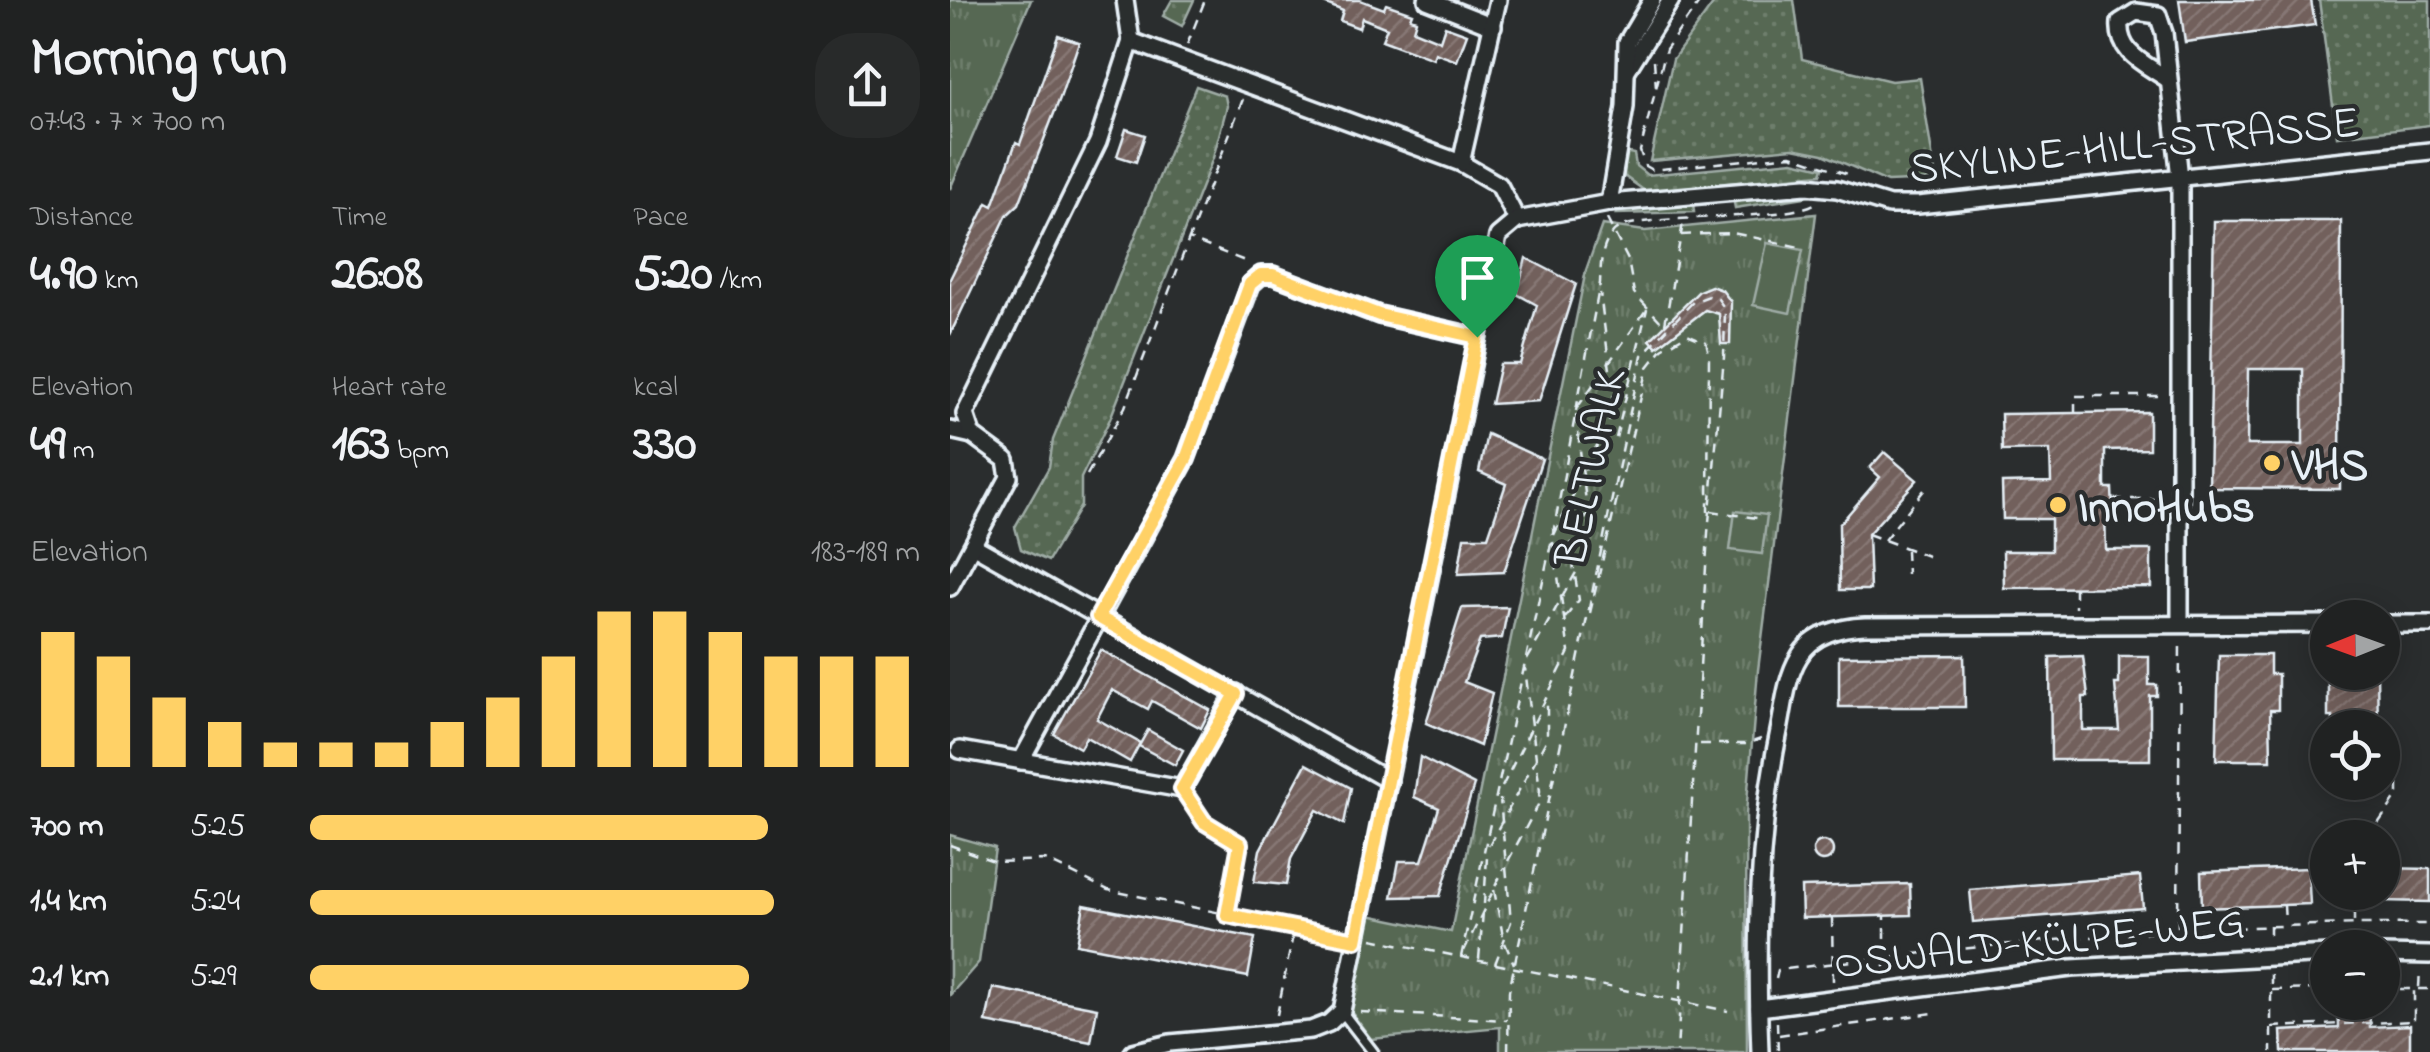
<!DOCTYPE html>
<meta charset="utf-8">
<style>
:root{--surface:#202222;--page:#282a2a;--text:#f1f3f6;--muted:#a2a4a5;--line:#3d3f40;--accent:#ffd166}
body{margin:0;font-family:"Indie Flower",sans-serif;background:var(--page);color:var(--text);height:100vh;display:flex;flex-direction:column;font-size:38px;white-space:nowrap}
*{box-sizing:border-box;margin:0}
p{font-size:32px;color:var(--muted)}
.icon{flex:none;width:55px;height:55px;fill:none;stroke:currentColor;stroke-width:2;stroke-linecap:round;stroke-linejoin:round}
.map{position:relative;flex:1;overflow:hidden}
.drawer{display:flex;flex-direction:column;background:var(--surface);width:950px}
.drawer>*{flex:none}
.needle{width:65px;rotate:269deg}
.tools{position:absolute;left:1360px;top:600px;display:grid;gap:20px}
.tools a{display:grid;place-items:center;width:90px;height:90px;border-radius:50%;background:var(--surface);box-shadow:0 5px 25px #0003,0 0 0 2px var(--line);font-size:50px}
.pin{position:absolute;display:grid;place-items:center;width:85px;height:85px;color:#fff;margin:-102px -42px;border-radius:50% 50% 50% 0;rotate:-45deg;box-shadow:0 0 10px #0007}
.pin .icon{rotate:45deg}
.round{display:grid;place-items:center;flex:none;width:105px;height:105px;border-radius:40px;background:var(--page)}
.headline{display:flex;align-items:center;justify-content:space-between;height:170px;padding:0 30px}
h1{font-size:55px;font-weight:700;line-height:75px}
.metrics{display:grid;grid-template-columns:repeat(3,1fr);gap:15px;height:170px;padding:10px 30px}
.metrics div{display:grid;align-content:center}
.metrics b{font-size:50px;font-weight:700}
.metrics small{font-size:28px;font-weight:400}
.metrics p{font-size:28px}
.chart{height:280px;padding:20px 30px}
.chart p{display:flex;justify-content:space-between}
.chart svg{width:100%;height:180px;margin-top:10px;stroke:var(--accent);stroke-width:6}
ul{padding:0 30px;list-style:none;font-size:32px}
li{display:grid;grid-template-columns:160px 120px 1fr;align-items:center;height:75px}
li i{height:25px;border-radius:12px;background:var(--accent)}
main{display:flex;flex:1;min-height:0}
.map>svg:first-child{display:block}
</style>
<main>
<section class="drawer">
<div class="headline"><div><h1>Morning run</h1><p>07:43 · 7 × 700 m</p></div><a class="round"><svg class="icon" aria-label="share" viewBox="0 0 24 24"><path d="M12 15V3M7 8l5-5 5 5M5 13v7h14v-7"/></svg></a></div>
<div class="metrics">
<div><p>Distance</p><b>4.90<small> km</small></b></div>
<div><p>Time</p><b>26:08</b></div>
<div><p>Pace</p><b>5:20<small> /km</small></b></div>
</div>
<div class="metrics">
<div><p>Elevation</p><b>49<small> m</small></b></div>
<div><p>Heart rate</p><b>163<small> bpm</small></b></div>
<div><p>kcal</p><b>330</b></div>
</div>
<div class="chart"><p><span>Elevation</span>183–189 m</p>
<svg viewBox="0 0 160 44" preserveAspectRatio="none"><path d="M5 44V11M15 44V17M25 44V27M35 44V33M45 44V38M55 44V38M65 44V38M75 44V33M85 44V27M95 44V17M105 44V6M115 44V6M125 44V11M135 44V17M145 44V17M155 44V17"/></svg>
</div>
<ul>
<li><b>700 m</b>5:25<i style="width:75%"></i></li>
<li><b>1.4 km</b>5:24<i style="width:76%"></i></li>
<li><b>2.1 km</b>5:29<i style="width:72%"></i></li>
</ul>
</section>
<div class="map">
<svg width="1480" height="1052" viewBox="0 0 1480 1052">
<defs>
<pattern id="grass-dots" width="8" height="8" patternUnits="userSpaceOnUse" patternTransform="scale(2.5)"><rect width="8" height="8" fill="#566853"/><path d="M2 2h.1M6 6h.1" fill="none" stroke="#6e7e6c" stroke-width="1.8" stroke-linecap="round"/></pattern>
<pattern id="park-tufts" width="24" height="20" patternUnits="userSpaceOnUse" patternTransform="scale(2.5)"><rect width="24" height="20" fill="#566853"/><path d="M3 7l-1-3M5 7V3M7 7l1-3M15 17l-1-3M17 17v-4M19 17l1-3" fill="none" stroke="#6e7e6c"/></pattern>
<pattern id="building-hatch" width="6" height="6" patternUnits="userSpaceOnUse" patternTransform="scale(2.5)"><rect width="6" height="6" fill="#72605c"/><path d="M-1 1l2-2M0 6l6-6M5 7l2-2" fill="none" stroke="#867774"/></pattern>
</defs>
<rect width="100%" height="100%" fill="#2a2d2e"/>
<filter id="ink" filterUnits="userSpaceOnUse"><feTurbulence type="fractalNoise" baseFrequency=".01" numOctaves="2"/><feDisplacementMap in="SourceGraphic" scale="20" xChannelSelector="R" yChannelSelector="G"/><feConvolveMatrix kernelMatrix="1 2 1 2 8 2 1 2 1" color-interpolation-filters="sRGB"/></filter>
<g filter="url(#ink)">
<g fill="url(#grass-dots)" stroke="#9faca6" stroke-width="2.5">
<path d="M222,0H244L232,26L213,16Z"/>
<path d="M766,0H844L852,59L941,81L970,78L986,180L937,182L873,154L843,148L700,161L723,59Z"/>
<path d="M1369,0H1480V125L1387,136Z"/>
<path d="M246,86L275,96L277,106L263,158L160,419L131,478V506L98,561L71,549L65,527L99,467L103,440Z"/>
<path d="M674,152L684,154L686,166L697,175L843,161L873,168L871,174L695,191L674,176Z"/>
<path d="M849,193L861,196L785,208L783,198Z"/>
<path d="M743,203L744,212L666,214L667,212Z"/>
</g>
<g fill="url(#park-tufts)" stroke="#9faca6" stroke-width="2.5">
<path d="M0,0H81L0,189Z"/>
<path d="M866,214L808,670L796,814L797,1052H550V1027L421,1039L399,1009L418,915L501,932L636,270L652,225L695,231Z"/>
<path d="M0,835L45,848L29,962L0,995Z"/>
</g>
<g fill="#566853" stroke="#9faca6" stroke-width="2.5">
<path d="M817,243L853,250L840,313L803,305Z"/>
<path d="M785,511L817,515L812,554L780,550Z"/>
</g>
<g fill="url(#building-hatch)" stroke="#e8f1f8" stroke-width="2.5" fill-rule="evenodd">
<path d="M367,0H410L434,9L436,4L462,13L460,18L466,20L463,30L490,41L495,26L517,34L507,61L485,53L483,59L432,40L437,28L412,18L409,28L390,21L393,11Z"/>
<path d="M1229,0H1361L1365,25L1235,42Z"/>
<path d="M108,35L129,42L110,98L69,204L57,215L0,335V279L37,203L43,206L66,142L70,144Z"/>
<path d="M176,129L195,135L186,162L167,156Z"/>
<path d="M1264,221H1391L1390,489L1259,488ZM1298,369H1353V445H1297Z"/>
<path d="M576,258L626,284L589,401L541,404L550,364H570L587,305L567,294Z"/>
<path d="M761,286L772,290L781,302L780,344H771L769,314L755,310L707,347L700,340L749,291Z"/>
<path d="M1199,412V449L1155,450V488H1162L1163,511L1155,512L1156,550H1201V587L1054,588L1053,551H1101V519H1053L1052,483L1101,482L1100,450L1052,451L1051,414Z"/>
<path d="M537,434L592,459L554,572L508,574L514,537H538L556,484L529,472Z"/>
<path d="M934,452L967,480L918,534L920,590H890L889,525L930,477L920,468Z"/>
<path d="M558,607L552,638L530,640L514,682L542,693L530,746L476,723L512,608Z"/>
<path d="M151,650L260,710L251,728L202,701L198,709L162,690L147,719L190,743L180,762L136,737L130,748L104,734Z"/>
<path d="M1014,655L1015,707H889V656Z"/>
<path d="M1269,655H1320V674H1328V710H1320L1321,760H1266Z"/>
<path d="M1133,656L1138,697H1133V730H1169L1165,684H1169V656H1199V685H1207V696H1200V760H1101L1100,657Z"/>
<path d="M1378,672H1427L1428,728H1383V717H1378Z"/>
<path d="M198,730L233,750L225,765L189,746Z"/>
<path d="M470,757L524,785L490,896L442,897L449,861H472L489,808L464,797Z"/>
<path d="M356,764L401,788L394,824L367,810L341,859L336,885L304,882L310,850Z"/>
<circle cx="873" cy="851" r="10"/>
<path d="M1358,868L1360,904L1252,908L1251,872Z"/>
<path d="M1432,868L1480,869V902L1432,901Z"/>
<path d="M1190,876L1193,908L1023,922L1020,890Z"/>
<path d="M960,884L961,915L852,918L851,887Z"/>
<path d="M134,905L305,938L298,977L127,944Z"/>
<path d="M43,988L147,1008L141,1042L36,1022Z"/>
<path d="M1388,1002H1419L1420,1027L1460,1025V1052H1332L1331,1031L1389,1028Z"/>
</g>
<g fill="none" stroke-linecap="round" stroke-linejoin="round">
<g stroke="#e8f1f8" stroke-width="15">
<path id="service" d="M392,1012L423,1052"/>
</g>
<g stroke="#e8f1f8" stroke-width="22">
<g id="minor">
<path d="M175,0L181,41"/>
<path d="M477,0L543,26"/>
<path d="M181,41L511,163L549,185L567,220"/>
<path d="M677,70L721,0"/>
<path d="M1217,79C1194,63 1167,53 1170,22L1186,12L1208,15L1214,33L1230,178V624"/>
<path d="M511,163L548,0"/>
<path d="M659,203L675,107L677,42L702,0"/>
<path d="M0,430L22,435"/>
<path d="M24,546L439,781"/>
<path d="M0,587L59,477L56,460L22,435L15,414L148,142L181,41"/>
<path d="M1432,624H1480"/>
<path d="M10,750L232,789L286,693"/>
<path d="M71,761L236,459L301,284L311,275H323L429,315L527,337"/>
<path d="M1432,954L1480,955"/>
<path d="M809,1008L1121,968L1378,954"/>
<path d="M183,1052L220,1043L361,1030L379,1023L392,1011L548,236L567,220L659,203L856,186L887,189L939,205H968L1480,151"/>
<path d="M810,1052C806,945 807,836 829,731C834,707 836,678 849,657C862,634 891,627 915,626L1378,624"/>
</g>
</g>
<g stroke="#e8f1f8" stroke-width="2.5" stroke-dasharray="10 8" stroke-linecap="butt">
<path d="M751,0L716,49L690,151L695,166L702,170L841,155L904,176"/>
<path d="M237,45L255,0"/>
<path d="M704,60L706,87"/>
<path d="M293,99L239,239L300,263"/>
<path d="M657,219L678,260L684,293L714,325"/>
<path d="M731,235L783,233L854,248"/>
<path d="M715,324L733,223"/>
<path d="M627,408L698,307"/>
<path d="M1125,413V396H1214"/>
<path d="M666,438L697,309"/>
<path d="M137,475L175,407L239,239"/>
<path d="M1163,499H1214"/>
<path d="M761,511L813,519"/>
<path d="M918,534L980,557"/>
<path d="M604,535L665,408L650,293"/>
<path d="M934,540L979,484"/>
<path d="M956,550L957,574"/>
<path d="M1125,587V608"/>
<path d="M640,613L698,367L712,349L737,334L756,342L759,353L758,512"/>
<path d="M615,618L629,600L620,546L639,512"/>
<path d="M577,660L638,551L640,537L626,415"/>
<path d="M750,744H796L811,739"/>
<path d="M552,787L619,652L603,542"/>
<path d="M241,803L253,822L290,844L277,914"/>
<path d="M1418,838L1448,795V769"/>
<path d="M0,845L46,862L95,860L158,890L389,937"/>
<path d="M539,845L597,739V703"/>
<path d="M558,861L588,805L590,791L575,668"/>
<path d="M544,890L553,936"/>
<path d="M534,904L537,857"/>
<path d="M1334,905L1335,923"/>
<path d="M1283,906L1284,925"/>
<path d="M882,918L883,981"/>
<path d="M1404,921V892"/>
<path d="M1320,925V941"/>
<path d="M1228,927L1230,640"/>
<path d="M422,939L778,1011"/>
<path d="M555,943L564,964"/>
<path d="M514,951L554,868"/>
<path d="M511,957L602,539L650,283C651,264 650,247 664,231C682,212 829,223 864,204"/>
<path d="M529,959L533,912"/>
<path d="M545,964L561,922L550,799"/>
<path d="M935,974V916"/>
<path d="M1321,974V1052"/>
<path d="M826,979L828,970C1047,943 1259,922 1480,924"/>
<path d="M1469,987L1470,970"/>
<path d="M1432,989H1480"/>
<path d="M1322,990L1378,989"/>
<path d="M410,1012L557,1020"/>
<path d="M327,1015L344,930"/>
<path d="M827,1022L828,1052"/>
<path d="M1322,1027L1464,1021V989"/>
<path d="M829,1035L983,1013"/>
<path d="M558,1052L559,991L692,355L743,302L759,296L768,299L775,309L774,357L758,533L727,1052"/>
</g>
<use href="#service" stroke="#2a2d2e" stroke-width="8"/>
<use href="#minor" stroke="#2a2d2e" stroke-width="15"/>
</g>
</g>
<g fill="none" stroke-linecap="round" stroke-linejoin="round" filter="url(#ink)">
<g stroke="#fff" stroke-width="20">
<path id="route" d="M311,275H323L429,315L527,337L406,940L277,915L290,844L254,822L232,789L286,694L148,617L236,459L300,284Z"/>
</g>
<use href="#route" stroke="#ffd166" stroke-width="12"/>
</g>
<g fill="#ffd166" stroke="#2a2d2e" stroke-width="4">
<circle cx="1322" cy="463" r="10"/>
<circle cx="1108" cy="505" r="10"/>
</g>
<g text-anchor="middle" stroke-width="9" stroke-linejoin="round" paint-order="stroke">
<g font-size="45" fill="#e8f1f8" stroke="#2a2d2e">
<text transform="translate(1184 143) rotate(-6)" y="16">SKYLINE-HILL-STRASSE</text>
<text transform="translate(638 467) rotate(-78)" y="16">BELTWALK</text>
<text transform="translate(1089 940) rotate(-6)" y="16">OSWALD-KÜLPE-WEG</text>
</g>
<g font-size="45" font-weight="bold" fill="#e8f1f8" stroke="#2a2d2e" text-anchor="start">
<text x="1342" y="479">VHS</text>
<text x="1128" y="521">InnoHubs</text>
</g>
</g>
</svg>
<div class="tools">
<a><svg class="needle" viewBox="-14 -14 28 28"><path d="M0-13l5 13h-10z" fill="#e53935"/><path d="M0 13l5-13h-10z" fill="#a2a4a5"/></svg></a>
<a><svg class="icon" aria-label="locate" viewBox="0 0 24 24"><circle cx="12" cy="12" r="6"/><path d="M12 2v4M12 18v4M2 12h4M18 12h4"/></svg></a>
<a>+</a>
<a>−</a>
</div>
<div class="pin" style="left:527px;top:337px;background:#1e9e55"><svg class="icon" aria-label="arrive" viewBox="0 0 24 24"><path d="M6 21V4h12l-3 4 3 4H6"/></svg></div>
</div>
</main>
